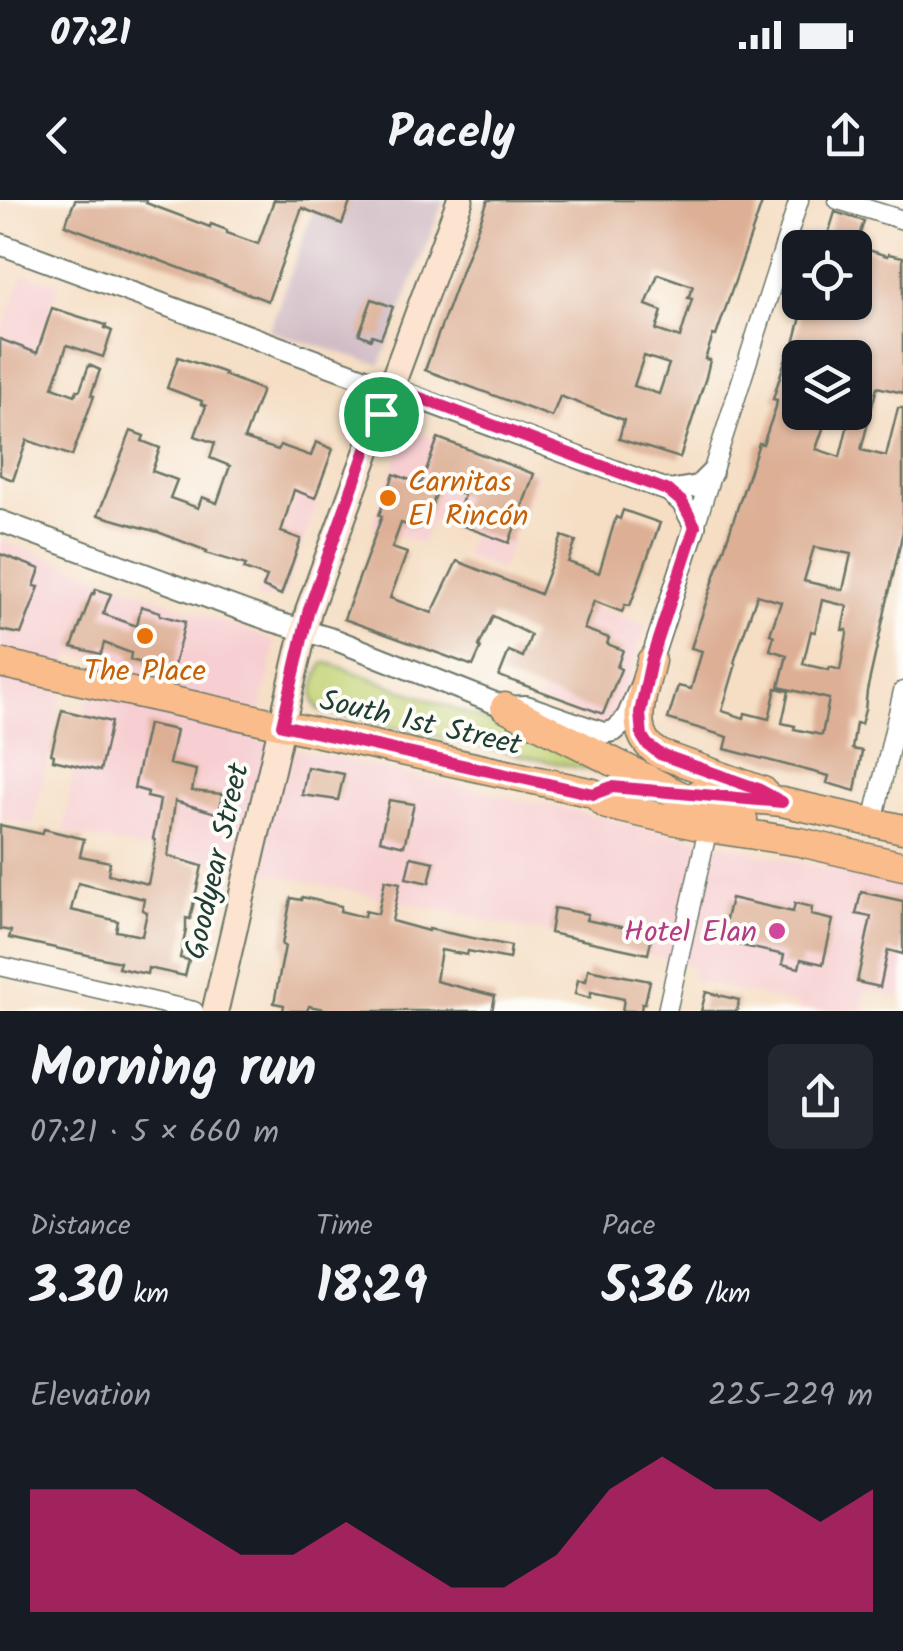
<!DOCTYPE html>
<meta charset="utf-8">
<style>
:root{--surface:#171b24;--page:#242831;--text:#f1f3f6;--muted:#9ea1a6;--accent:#db2777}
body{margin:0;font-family:Kalam,sans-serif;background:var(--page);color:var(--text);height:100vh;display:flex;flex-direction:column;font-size:38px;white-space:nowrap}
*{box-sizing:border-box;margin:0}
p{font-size:32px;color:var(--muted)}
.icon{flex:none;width:55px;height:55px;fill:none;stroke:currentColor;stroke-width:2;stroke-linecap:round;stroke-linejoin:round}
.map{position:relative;height:811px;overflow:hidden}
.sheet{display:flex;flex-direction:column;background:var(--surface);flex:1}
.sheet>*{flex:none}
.tools{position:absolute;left:782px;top:30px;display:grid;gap:20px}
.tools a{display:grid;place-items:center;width:90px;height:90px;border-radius:15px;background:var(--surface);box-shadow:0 2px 8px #0004;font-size:50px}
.pin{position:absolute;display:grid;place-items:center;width:85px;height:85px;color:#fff;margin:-42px;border:5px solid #fff;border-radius:50%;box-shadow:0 2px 10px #0007}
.round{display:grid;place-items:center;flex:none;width:105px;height:105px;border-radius:15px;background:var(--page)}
.headline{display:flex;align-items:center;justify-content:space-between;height:170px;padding:0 30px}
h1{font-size:55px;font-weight:800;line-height:75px}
.metrics{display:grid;grid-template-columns:repeat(3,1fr);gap:15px;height:170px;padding:10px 30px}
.metrics div{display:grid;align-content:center}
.metrics b{font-size:50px;font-weight:800}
.metrics small{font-size:28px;font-weight:400}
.metrics p{font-size:28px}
.chart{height:280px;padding:20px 30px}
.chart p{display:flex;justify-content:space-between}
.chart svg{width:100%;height:180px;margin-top:10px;fill:var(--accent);opacity:.7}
.status{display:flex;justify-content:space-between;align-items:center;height:70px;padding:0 50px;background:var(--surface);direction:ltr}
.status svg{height:28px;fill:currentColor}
header{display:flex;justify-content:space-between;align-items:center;height:130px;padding:0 30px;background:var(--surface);font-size:45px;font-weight:800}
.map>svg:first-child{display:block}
</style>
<div class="status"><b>07:21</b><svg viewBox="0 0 49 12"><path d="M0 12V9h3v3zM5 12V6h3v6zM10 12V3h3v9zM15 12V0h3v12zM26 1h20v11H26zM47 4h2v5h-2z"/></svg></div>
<header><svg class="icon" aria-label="back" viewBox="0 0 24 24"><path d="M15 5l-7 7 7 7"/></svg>Pacely<svg class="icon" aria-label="share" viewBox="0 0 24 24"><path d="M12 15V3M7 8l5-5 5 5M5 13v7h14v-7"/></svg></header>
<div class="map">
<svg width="903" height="811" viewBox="0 0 903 811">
<rect width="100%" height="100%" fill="#fdfcf7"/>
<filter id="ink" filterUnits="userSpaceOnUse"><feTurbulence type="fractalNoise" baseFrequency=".01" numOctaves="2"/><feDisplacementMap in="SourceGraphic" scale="20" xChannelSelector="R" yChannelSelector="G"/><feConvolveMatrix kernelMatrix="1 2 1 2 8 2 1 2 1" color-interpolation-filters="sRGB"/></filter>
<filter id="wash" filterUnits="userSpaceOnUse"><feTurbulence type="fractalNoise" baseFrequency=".0048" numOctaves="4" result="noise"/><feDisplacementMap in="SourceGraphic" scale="40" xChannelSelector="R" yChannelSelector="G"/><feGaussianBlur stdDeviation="2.25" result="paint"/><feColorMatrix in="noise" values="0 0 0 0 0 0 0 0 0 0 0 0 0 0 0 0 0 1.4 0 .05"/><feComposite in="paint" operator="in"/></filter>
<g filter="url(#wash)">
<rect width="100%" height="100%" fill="#f5dec4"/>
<g fill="#f7cfd2">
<path d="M24,73L59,85L0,242V137Z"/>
<path d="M408,229L537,272L501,370L464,356L471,334L431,321L422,343L372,326Z"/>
<path d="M297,293L318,301L283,397L257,398Z"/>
<path d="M0,340L276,442L254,540L903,685V798L867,790L862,811H798V805L692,780L693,765L269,673L224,666L63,632L86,504L99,460L71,453L33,626L0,618Z"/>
<path d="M576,401L646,426L611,529L539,502Z"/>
</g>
<path fill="#d2bdc6" d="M317,0H444L380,165L269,131Z"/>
<path fill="#c2d173" stroke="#708754" stroke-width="2.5" d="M324,463L332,464L568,551L611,575L320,511C307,499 316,476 324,463Z"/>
<g id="blocks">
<g fill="#ddb096" fill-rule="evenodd">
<path d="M75,0H147L146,3L210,27L211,24L227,30V33L258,44L274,0H351L342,24L302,8L268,101L65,25Z"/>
<path d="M488,0H752L762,3L716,136L713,135L705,159L710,160L706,177L680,258L619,239L624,220L560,196L552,217L425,170ZM658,74L693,86L688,98L692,99L680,138L656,130L662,111L646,105ZM644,156L669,164L659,194L634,186Z"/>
<path d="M835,12L864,21L856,46L887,56L888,54L903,57V193L877,187L861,250L886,256L898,208H903V331L867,491L865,510L861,524L856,523L852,549L862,551L855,591L827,583L829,576L725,549L728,537L668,519L678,486L691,489L702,451L691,448L759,243L763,244L776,207L777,200L773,199L787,154L791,155L801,117L798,116L802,105L804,106L805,102H831L846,107L848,102H855V48H824ZM799,158H868L861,189L855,187V212H853L849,220L840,257L816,249L826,220L800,212ZM814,347L851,354L843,390L804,381ZM757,395L781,402L770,434L774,436L770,450L787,455L779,487L829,499L822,535L794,529L795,526L782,523L789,491L776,488L769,519L745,513L744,518L722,511L736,464L734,463L737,453ZM822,400L847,406L842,430H847V434L840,470L830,467L829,470L803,464L811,431L815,432Z"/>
<path d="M372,99L393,107L381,138L372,135L371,139L359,134Z"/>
<path d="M52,108L106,125L105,128L112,131L103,157L67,145L53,187L75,195L77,190H80L89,165L100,170L91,195L94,196L72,256L27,240L13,280L0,275V139L37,153Z"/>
<path d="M178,157L220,171L225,173L224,175L262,190L244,239L278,250L280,245L311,256L316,242L333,249L315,298L294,290L281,332L301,339L281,395L263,387L267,377L244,369L246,365L206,353L207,351L158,332L98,315L131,231L144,236L142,241L160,248L152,271L177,280L170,298L198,308L202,297L217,303L230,266L210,258L215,243L195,236L206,206L201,204L202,201L167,188Z"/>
<path d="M438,238L534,274L509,343L455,323L464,295L439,286L429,313L422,311L416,328L401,323L392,348L407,353L390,398L432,413L457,361L540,394L562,336L576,341L568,362L599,373L616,317L620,319L623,310L660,323L630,406L625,405L622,412L594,401L584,429L609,438L607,444L623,450L617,467L621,469L603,514L499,476L509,451L523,457L531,435L493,416L479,446L481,448L473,466L344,419L382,316L379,315L394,274L421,284Z"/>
<path d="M0,354L40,369L34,386L39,387L21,434L0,430Z"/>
<path d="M96,389L111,394L103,414L137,426L141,406L160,412V415L185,422L173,470L130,460L131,453L104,443L101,454L72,447L92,393L94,394Z"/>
<path d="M62,510L111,522L100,571L53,560L54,555L51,554Z"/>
<path d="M148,524L176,530L169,564L196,570L192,591L223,594L219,614L175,601L168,656L202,666L190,719L186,718V730L180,758L189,760L185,776L148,768L147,774L118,768L120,762L9,738L11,731L0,729V625L42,634L44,629L84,639L80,656L110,662L108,674L148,684L155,650V640L153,639L160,600L147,597L148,592L134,588ZM78,683L144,699L142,710L147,712L142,736L116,731L118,721L71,710Z"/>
<path d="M307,567L344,574L338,600L302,595Z"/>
<path d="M389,600L414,604L404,646L380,640Z"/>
<path d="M411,657L434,662L429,683L406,678Z"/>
<path d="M385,680L400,683L392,721L428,731L429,729L511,746L509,759L468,751L467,755L441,750L436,781L495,796L492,811H333L309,806L307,811H283L284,805L274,803L285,746L282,745L291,698L301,700L302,697L341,706L340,711L364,717L365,711L378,714Z"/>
<path d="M861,692L903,701V754L888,750L880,787L857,782L871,717L856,714Z"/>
<path d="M731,698L793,712L795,703L812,707L811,715L833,720L823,764L801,759L799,768L782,764L784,755L721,741Z"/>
<path d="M554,708L588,714L586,720L636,730L634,733L652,736L648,754L550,733Z"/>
<path d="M588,769L650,781L645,803H642L641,811H622L624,799L591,792L590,798L575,794L578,780L586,781Z"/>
<path d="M706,792L739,800L737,811H701Z"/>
</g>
</g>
</g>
<g filter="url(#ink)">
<use href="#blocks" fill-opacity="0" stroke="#6a7566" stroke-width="2.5"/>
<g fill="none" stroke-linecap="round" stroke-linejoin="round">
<g stroke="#6a7566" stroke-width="21">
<g id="minor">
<path d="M838,0L903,20"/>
<path d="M695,326L799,0"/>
<path d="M873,622L903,491"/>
<path d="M0,766L194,811"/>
<path d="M667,811L708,628"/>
</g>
</g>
<g stroke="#6a7566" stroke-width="24">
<g id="tertiary">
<path d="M0,44L669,291L682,302L695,326L651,461L628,515L622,524L614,531L603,533L526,506L505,507L336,440L272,421L0,321"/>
<path d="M669,291L698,286L712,272"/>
</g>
</g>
<g stroke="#6a7566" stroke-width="29">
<path id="secondary" d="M215,811L309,409L460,0"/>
</g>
<g stroke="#6a7566" stroke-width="31">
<g id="primary">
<path d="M651,461C646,484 630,523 647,543C648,546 657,552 660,554L763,591"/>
<path d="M0,463L593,593L607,605L708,628L800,642L903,666"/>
<path d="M505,507L671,591L717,613L743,619"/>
<path d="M698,594L782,602L903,629"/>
</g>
</g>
<use href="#minor" stroke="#fff" stroke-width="18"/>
<use href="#tertiary" stroke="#fff" stroke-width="20"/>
<use href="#secondary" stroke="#fde4d0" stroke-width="25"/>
<use href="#primary" stroke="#f9bc8a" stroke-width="28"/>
</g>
</g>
<g fill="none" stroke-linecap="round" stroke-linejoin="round" filter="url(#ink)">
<g stroke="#fff" stroke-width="20">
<path id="route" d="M391,187L669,291L682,302L695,326L651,461L640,513L642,536L647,544L660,554L758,589L782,602L612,587L593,594L282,525L309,409L369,241Z"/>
</g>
<use href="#route" stroke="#db2777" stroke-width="12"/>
</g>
<g fill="#e8710a" stroke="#fdfcf7" stroke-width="4">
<circle cx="388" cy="298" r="10"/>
<circle cx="145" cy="436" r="10"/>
</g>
<circle fill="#d1479c" stroke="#fdfcf7" stroke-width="4" cx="777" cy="731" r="10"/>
<g text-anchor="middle" stroke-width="8" stroke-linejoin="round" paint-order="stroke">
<g font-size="30" fill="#c56008" stroke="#fdfcf7" text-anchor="start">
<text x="408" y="291">Carnitas<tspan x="408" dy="34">El Rincón</tspan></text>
<text x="145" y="480" text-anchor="middle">The Place</text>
</g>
<g font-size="30" fill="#1f3d34" stroke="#fdfcf7">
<text transform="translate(421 522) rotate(13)" y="10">South 1st Street</text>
<text transform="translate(216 661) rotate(-77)" y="10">Goodyear Street</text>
</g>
<g font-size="30" fill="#b23c85" stroke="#fdfcf7" text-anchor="end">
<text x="757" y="741">Hotel Elan</text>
</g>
</g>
</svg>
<div class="tools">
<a><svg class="icon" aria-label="locate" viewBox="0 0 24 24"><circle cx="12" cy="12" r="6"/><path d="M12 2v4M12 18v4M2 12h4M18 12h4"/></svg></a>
<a><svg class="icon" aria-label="layers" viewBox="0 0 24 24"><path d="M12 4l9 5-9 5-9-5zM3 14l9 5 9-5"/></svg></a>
</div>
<div class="pin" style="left:381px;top:214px;background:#1e9e55"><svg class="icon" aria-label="arrive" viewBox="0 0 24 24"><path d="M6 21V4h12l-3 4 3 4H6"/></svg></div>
</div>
<section class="sheet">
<div class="headline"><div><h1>Morning run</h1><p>07:21 · 5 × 660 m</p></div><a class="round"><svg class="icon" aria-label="share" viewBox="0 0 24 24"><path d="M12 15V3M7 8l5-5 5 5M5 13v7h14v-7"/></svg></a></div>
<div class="metrics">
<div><p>Distance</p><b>3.30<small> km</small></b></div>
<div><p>Time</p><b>18:29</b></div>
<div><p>Pace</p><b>5:36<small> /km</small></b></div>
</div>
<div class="chart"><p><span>Elevation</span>225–229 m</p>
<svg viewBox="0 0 160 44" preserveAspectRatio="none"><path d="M0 44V14L10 14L20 14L30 22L40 30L50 30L60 22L70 30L80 38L90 38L100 30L110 14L120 6L130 14L140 14L150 22L160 14V44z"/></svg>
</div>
</section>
